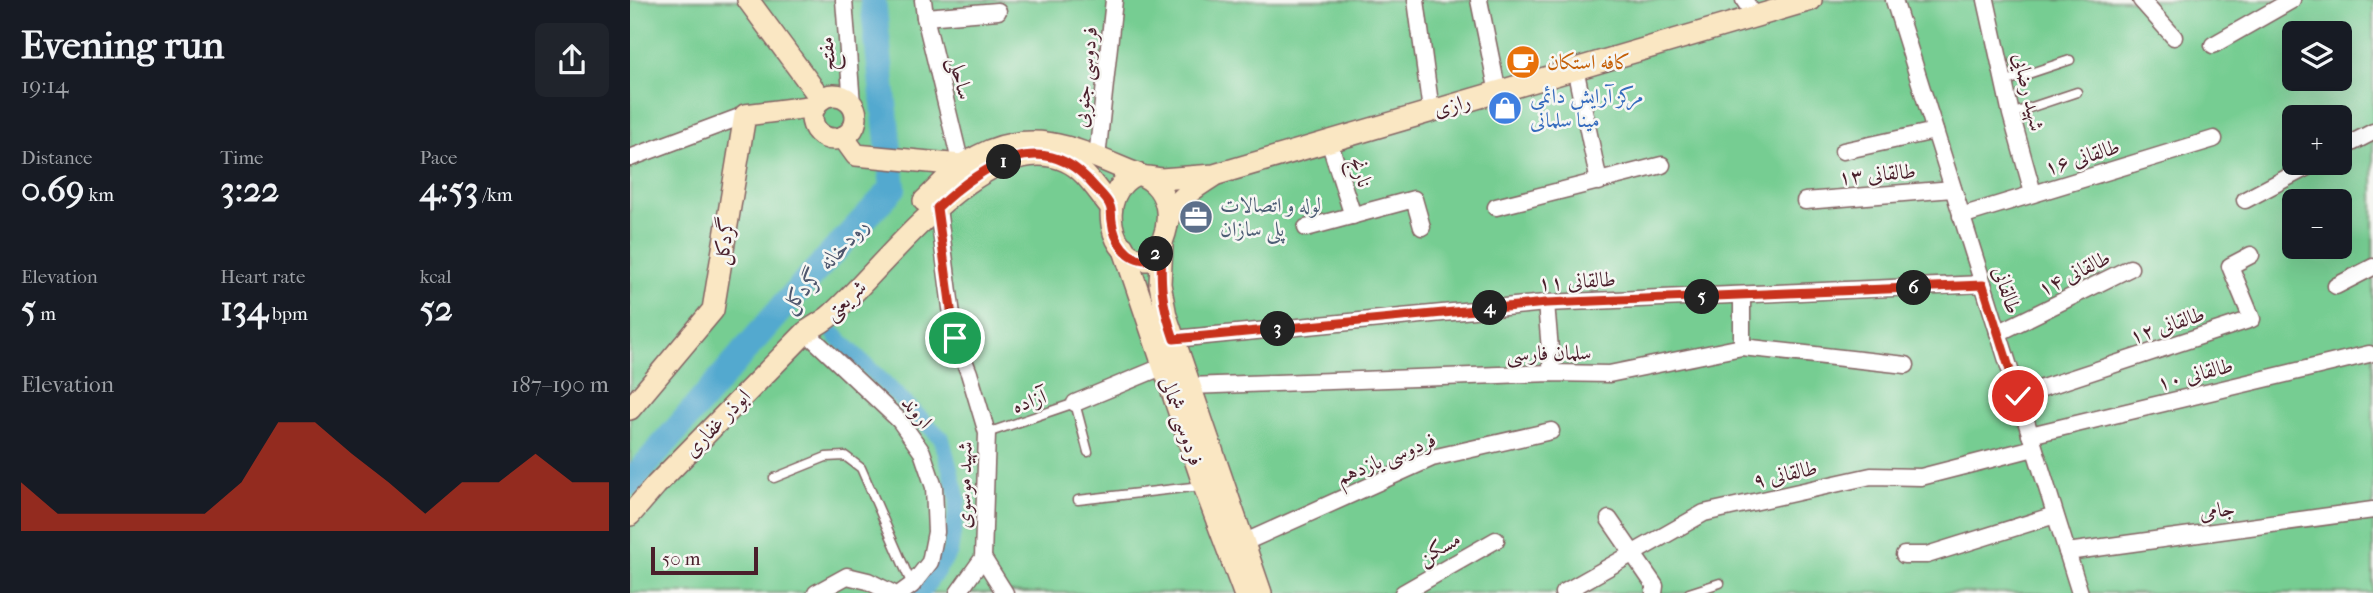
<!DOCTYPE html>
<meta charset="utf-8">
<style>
:root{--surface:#171b24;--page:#20242c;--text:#f1f3f6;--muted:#9ea1a6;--accent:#c8321e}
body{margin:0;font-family:"IM FELL French Canon",Amiri,serif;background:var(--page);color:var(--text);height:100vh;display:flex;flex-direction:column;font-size:26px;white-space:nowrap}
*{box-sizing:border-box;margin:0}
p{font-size:23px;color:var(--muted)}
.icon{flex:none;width:38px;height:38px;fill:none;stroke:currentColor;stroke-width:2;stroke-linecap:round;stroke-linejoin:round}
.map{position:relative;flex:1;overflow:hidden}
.panel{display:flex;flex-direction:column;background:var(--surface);width:630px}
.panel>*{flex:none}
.buttons{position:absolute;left:1652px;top:21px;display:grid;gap:14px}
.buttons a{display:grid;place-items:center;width:70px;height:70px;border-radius:10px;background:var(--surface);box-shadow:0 7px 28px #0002;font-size:35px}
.scale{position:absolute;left:21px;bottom:18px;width:107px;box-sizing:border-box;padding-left:7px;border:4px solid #4a1f2b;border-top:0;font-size:19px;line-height:24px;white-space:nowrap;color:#4a1f2b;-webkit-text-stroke:5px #f6f6f2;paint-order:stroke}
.pin{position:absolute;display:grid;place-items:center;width:60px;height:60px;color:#fff;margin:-30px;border:4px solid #fff;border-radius:50%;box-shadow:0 2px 7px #0007}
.km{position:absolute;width:35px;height:35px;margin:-18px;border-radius:50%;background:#222;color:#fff;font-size:19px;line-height:35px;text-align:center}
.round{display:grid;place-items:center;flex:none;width:74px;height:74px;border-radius:10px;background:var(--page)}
.head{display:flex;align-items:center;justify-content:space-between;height:119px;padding:0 21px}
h1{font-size:38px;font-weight:700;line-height:52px}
.stats{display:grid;grid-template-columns:repeat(3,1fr);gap:10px;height:119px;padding:7px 21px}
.stats div{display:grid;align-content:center}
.stats b{font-size:35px;font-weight:700}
.stats small{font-size:19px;font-weight:400}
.stats p{font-size:19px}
.chart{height:196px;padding:14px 21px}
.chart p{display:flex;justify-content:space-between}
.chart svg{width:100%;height:126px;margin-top:7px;fill:var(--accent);opacity:.7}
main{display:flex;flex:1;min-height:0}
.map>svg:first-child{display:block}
</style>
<main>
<section class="panel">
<div class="head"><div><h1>Evening run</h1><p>19:14</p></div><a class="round"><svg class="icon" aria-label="share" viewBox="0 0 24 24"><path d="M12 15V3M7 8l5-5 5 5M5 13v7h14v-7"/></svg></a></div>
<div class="stats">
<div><p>Distance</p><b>0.69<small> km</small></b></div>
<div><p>Time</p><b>3:22</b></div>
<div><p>Pace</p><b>4:53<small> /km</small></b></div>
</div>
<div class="stats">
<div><p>Elevation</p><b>5<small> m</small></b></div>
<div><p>Heart rate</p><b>134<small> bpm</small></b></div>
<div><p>kcal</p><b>52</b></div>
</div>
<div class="chart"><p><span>Elevation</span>187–190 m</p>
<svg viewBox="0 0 160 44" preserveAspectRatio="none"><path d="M0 44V27L10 38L20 38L30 38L40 38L50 38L60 27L70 6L80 6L90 17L100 27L110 38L120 27L130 27L140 17L150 27L160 27V44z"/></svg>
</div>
</section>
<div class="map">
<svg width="1743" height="593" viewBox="0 0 1743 593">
<rect width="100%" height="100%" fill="#f6f6f2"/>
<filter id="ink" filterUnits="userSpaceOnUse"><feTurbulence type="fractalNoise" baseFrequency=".0143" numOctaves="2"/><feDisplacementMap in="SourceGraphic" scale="14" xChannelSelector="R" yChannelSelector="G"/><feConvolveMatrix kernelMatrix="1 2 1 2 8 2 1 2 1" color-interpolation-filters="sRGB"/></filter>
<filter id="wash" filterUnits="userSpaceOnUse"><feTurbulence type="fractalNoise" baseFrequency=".00686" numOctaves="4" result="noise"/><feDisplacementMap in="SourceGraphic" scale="28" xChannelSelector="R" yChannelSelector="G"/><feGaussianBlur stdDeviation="1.57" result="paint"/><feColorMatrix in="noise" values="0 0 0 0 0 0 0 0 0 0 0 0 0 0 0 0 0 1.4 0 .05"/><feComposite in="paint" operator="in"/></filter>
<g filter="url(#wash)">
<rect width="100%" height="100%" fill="#efe4ca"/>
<path fill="#76cd92" stroke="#60765e" stroke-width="2" fill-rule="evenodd" d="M0,0H1743V593H0ZM1664,33H1710V79H1664ZM1664,117H1710V163H1664ZM1664,201H1710V247H1664Z"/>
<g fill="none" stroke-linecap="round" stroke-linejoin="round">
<path stroke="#53a9cf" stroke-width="16" d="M205,335L312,439L328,500L320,552L292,593"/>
<path stroke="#53a9cf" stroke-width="26" d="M0,483L164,294L263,188L243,0"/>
</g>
</g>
<g filter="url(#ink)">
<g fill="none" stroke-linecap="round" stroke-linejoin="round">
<g stroke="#846463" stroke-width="11">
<g id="lane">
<path d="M1374,82L1440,60"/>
<path d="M1381,114L1447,92"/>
<path d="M357,433L445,403L458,452"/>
<path d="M144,478L196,457L215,456L231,468L282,585"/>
<path d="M448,500L571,486"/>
<path d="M1059,593L1090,583"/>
</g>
</g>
<g stroke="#846463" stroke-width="19">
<g id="street">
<path d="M214,0L222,104"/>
<path d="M293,0L295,17L331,165"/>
<path d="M786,0L801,111"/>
<path d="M849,0L868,93"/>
<path d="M1114,0L1125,16"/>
<path d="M1264,0L1450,593"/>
<path d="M1356,0L1381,114L1403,193"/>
<path d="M1511,0L1544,37"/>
<path d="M295,17L368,11"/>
<path d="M1583,45L1662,0"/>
<path d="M945,68L969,182"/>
<path d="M699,141L723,216"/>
<path d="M1710,149L1743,132"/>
<path d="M1213,151L1305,131"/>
<path d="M0,158L115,115"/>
<path d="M467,158L484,0"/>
<path d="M1615,200L1685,163"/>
<path d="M1175,201L1323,189"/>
<path d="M866,207L1032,165"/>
<path d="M308,208L325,338L339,373L357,433L353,558L328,593"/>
<path d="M1331,216L1584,139"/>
<path d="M676,228L784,199L792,227"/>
<path d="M1706,286L1743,267"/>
<path d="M916,303L922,373"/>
<path d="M176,332L270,421L292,452L304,487L306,532L300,562L282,585L271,593"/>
<path d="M1368,333L1500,268"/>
<path d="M544,339L916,303L1353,284"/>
<path d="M1112,347V296"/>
<path d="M559,386L922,373L979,374L1112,347L1276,365"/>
<path d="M1388,396L1622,319L1600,266L1621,255"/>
<path d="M445,403L534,366"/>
<path d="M1400,435L1739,354"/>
<path d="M979,519L1025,586L1024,593"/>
<path d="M613,543L802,458L921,431"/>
<path d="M1437,552L1743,510"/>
<path d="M1274,555H1297L1425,515"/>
<path d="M353,558L375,593"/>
<path d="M186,593L217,576L238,581L262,593"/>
<path d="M773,593L866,540"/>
<path d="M933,593L1074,513L1241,476L1291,477L1404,448"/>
</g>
</g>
<g stroke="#846463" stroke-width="24">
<g id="secondary">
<path d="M118,0L191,99"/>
<circle cx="204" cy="117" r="22"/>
<path d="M213,137L226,155L331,165"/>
<path d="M507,174C546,185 545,238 518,260C481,263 463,193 507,174Z"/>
<path d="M517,177L531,179L584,175L1181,0"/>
<path d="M294,201C306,190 317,177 329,167C334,163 342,160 348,156C406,125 452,152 507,174"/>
<path d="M537,225C541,201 564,189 583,176"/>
<path d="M532,244L530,284L536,316L631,593"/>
<path d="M493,247L574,486L614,593"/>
<path d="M0,409L83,310L115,115L186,106"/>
<path d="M0,515L26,485L176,332C184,326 195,321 202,314C255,267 357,124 436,161C455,169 468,192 481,207"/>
</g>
</g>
<use href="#lane" stroke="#fff" stroke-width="8"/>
<use href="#street" stroke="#fff" stroke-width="16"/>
<use href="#secondary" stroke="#fae7c3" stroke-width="21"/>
</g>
</g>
<g fill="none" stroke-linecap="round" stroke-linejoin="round" filter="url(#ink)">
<g stroke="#fff" stroke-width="14">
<path id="route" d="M325,338L307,208C352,165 414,126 463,185C468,191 477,198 480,206C482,210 481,216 482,221C484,240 497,261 518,260L532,244C530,283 531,302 544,339L916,303L1353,285L1388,396"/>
</g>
<use href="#route" stroke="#c8321e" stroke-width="9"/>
</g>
<defs>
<g id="cafe-disc" transform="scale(1.75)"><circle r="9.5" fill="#e8710a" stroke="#f6f6f2"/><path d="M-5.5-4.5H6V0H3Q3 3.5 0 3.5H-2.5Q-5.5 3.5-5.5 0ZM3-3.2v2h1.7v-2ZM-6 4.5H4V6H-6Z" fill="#fff"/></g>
<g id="shop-disc" transform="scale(1.75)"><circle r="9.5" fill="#3f7fe0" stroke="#f6f6f2"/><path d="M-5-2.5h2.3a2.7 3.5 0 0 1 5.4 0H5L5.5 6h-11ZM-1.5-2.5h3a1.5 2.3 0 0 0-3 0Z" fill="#fff"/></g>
<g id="office-disc" transform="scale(1.75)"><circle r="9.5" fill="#5c6f8a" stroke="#f6f6f2"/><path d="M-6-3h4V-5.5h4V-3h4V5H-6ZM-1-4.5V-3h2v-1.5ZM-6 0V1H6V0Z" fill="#fff"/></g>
</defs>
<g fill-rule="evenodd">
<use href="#cafe-disc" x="893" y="62"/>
<use href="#shop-disc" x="875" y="108"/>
<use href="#office-disc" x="566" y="217"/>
</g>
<g text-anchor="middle" stroke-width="5" stroke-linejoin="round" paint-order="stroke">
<g font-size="21" fill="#4a1f2b" stroke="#f6f6f2">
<text transform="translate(197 54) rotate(-95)" y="7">مفتح</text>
<text transform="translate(455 77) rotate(-84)" y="7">فردوسی جنوبی</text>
<text transform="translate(331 78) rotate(76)" y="7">ساحلی</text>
<text transform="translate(1399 92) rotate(77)" y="7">شهید رضایی</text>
<text transform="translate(822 105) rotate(-15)" y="7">رازی</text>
<text transform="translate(1452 157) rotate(-17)" y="7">طالقانی ۱۶</text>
<text transform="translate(731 172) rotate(72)" y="7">نارنج</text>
<text transform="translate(1247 174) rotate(-5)" y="7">طالقانی ۱۳</text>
<text transform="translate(94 241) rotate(-81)" y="7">گردکل</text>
<text transform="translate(1444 273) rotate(-26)" y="7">طالقانی ۱۴</text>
<text transform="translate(947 281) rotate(-3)" y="7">طالقانی ۱۱</text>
<text transform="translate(1377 290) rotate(72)" y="7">طالقانی</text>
<text transform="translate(215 300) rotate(-43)" y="7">شریعتی</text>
<text transform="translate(1537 325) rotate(-18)" y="7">طالقانی ۱۲</text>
<text transform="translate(919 353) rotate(-1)" y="7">سلمان فارسی</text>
<text transform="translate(1565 374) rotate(-14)" y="7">طالقانی ۱۰</text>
<text transform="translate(399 401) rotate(-19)" y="7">آزاده</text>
<text transform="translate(287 412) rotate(50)" y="7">اروند</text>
<text transform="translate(552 421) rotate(71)" y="7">فردوسی شمالی</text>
<text transform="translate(87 423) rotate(-46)" y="7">ابوذر غفاری</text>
<text transform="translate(756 458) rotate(-22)" y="7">فردوسی یازدهم</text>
<text transform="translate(1155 474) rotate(-12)" y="7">طالقانی ۹</text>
<text transform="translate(334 485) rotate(-89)" y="7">شهید موسوی</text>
<text transform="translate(1587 510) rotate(-8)" y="7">جامی</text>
<text transform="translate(809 548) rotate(-30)" y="7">مسکن</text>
</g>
<g font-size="21" fill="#c56008" stroke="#f6f6f2" text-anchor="start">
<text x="917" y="69">کافه استکان</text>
</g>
<g font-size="21" fill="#366cbe" stroke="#f6f6f2" text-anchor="start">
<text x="900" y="103">مرکز آرایش دائمی<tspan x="900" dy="24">مینا سلمانی</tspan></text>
</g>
<g font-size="21" fill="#4e5e75" stroke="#f6f6f2" text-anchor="start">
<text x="590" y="212">لوله و اتصالات<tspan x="590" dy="24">پلی سازان</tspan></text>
</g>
<g font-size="23" font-style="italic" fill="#4e566d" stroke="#f6f6f2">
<text transform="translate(194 265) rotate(-48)" y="8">رودخانه گردکل</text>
</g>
</g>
</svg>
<div class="buttons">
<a><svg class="icon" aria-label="layers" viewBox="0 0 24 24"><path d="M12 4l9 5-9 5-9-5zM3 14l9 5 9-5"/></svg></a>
<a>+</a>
<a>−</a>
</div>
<div class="scale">50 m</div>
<div class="pin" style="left:325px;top:338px;background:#1e9e55"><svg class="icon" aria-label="arrive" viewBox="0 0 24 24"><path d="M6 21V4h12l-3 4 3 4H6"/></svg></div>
<div class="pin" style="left:1388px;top:396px;background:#d93025"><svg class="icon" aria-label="check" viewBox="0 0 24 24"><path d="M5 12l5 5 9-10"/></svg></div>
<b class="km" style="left:374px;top:162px">1</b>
<b class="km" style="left:526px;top:254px">2</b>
<b class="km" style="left:648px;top:329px">3</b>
<b class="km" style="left:860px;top:308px">4</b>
<b class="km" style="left:1072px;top:297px">5</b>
<b class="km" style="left:1284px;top:288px">6</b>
</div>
</main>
